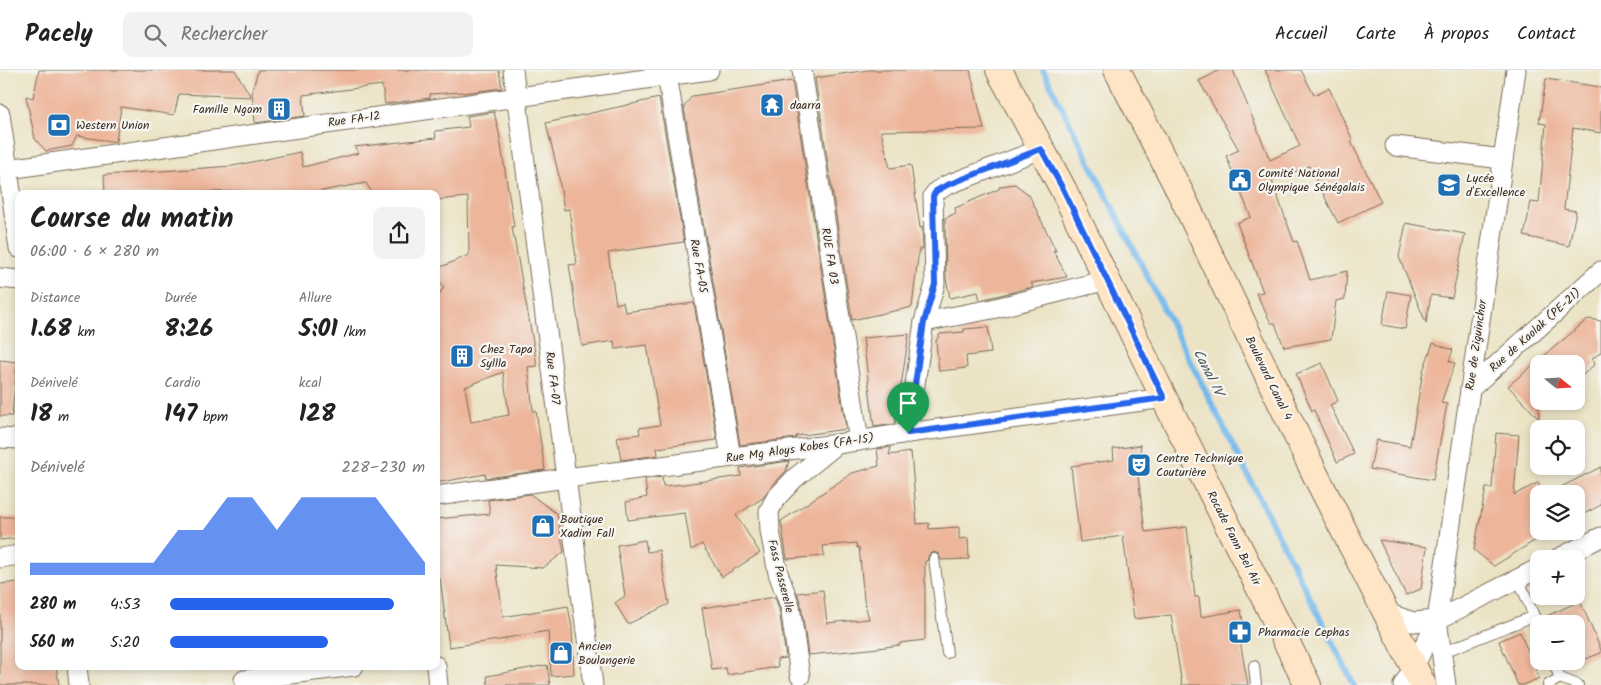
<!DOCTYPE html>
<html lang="fr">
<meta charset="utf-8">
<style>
:root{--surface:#fff;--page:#f2f2f2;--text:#222;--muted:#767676;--line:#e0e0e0;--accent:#2563eb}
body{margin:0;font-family:Kalam,sans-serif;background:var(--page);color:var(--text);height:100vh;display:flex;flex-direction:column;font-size:19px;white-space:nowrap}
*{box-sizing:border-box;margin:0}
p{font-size:16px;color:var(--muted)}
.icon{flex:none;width:28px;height:28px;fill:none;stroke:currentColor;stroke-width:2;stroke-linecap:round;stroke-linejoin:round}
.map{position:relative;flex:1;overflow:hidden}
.details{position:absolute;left:15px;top:120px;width:425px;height:480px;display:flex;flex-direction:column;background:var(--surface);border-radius:10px;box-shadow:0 2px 8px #0003}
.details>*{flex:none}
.needle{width:32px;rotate:108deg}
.fabs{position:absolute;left:1530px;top:285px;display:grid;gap:10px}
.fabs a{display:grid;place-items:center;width:55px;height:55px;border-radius:10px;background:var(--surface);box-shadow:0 2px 8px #0003;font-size:25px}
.pin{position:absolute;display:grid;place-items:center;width:42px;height:42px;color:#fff;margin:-51px -21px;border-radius:50% 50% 50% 0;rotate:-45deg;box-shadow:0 0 5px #0007}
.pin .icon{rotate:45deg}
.round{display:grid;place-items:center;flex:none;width:52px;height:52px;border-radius:10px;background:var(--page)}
.summary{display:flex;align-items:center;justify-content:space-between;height:85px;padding:0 15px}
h1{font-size:28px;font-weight:700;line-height:38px}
.stats{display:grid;grid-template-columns:repeat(3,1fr);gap:8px;height:85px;padding:5px 15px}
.stats div{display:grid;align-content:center}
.stats b{font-size:25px;font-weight:700}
.stats small{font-size:14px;font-weight:400}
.stats p{font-size:14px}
.chart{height:140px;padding:10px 15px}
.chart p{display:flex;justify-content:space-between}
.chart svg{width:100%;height:90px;margin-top:5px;fill:var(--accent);opacity:.7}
ul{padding:0 15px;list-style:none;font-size:16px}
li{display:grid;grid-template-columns:80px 60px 1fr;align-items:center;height:38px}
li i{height:12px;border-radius:6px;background:var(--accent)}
header{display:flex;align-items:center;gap:30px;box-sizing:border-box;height:70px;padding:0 25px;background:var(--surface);border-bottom:1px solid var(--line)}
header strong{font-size:24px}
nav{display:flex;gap:28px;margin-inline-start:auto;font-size:18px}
.search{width:350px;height:45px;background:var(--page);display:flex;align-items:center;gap:12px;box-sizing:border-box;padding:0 18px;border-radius:10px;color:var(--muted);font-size:19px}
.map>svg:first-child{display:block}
</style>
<header>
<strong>Pacely</strong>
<div class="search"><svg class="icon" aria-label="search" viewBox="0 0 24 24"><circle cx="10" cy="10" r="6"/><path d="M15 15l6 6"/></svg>Rechercher</div>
<nav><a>Accueil</a><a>Carte</a><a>À propos</a><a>Contact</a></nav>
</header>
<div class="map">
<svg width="1601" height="615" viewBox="0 0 1601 615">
<rect width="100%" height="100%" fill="#f6f6f2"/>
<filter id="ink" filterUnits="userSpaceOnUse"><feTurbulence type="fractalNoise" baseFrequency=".02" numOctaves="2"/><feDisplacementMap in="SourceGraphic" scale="10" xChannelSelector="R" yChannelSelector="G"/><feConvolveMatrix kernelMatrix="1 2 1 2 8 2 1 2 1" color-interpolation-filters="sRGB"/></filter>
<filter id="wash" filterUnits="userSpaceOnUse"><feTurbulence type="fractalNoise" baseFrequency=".0096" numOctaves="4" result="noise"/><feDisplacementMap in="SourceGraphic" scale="20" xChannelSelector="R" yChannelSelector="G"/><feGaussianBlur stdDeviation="1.12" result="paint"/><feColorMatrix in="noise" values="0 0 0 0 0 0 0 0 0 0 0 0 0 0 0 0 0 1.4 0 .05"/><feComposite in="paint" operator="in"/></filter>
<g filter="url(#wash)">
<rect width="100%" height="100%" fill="#ebe3c4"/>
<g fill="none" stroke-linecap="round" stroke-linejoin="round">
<path stroke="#75baec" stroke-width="6" d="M1043,0L1354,615"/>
</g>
<g id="blocks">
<g fill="#edb59a" fill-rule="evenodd">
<path d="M39,0H235L251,27L179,24L174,45L121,37L116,72L77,66L72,76L46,81L35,69L26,26L33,28Z"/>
<path d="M258,0H499L502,18L463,23V22L430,24V28L385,34L382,15L303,25L305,46L255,53L252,22Z"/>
<path d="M868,0H970L984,59L881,61L890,98L911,95L920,158L922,157L923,179H919L912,237L852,250L815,8Z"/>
<path d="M1220,0H1233L1270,90L1300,76L1265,0H1301L1314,25L1329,18L1353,71L1351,72L1381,132L1338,153L1309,96L1272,111L1294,172L1297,171L1310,210L1347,201L1345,229L1336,231L1331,269L1284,277L1275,253H1271L1256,223L1263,222L1237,153L1251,147L1226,86L1239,80L1199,11Z"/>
<path d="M1546,9L1601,17V63L1573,58L1564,139L1576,141L1569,176L1524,166L1531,132L1539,133L1546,54L1539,53Z"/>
<path d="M792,11L846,359L796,366V368L740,375L684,37L692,26Z"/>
<path d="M659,28L684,172L608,183L616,234L623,232L625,242L694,233L717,370L657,378L658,385L621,390L617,367L640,364L639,358L660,355L647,275L615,279L614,271L582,276L569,195L577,194L569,139L564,140L558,102L546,53Z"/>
<path d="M494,42L499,63L508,119L514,156L512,157L534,277L537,296L528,297L533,341H536L545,400L486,408L485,404L436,413V229L444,217L436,207V199L469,185L468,127L436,130V124H373L366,113L305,124H243L244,121L175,123V121L135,124H105L104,105L233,96L300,82L303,97L359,83L354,77L436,68L435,61L469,57L467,46ZM503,302L509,345L471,352L465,317Z"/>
<path d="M1015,114L1029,125L1056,181L1053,180L1067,207L1031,213L1033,217L980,230L978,222L950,228L946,208L945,148L956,143L955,138L999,119L1000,116Z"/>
<path d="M1406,153L1465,164L1452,228L1431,225L1426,253L1399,187Z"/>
<path d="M1388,221L1411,225L1405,259L1382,255Z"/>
<path d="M1588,249L1601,251V282L1592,289L1595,294L1576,311V294H1539V349L1508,316Z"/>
<path d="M988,257L991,283L966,286L967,298L939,301L936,271L940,264L964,262V259Z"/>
<path d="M909,264L895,354L874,357L863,268Z"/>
<path d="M1433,273L1453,280L1449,291L1455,293L1441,333L1447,334L1433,410L1370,399L1376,370L1410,376L1423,301Z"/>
<path d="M0,290L17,292L12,346H0Z"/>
<path d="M1322,293L1338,331L1330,335L1354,384L1337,392L1314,340L1312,341L1296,304Z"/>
<path d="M1496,363L1519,365L1514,425L1539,412V468L1494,496L1474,480L1486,418H1492Z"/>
<path d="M1141,375L1137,398L1145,462L1187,457L1195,527H1199L1201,547L1241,540L1246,570L1240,571L1248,615H1182L1171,545L1134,549L1123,466L1080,472L1071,396L1114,390L1113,379Z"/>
<path d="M891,377L889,385L911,382L917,454L929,453V459L959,457V469L968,468L969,489L941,490L939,484L934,482L929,484L927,491H925V570L900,573V575L870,579L808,585L801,534L797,523L823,520L827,553L869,549L864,530L859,477L857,478L856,473L823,476L824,486L787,489L781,451L852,403L879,396L877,379Z"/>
<path d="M789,391L786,401L768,420L763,428L736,445L760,483L722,507L702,474L691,480L685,443L628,450L626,432L647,427L645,409L662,407L663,416L684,414L741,406L740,398Z"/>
<path d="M1601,397V435L1576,448V424H1547Z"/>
<path d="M530,424L557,444L564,482L543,498L496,495L503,547L568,536L572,558L574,604L551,606L548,561L506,568V569L449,577L440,508L436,509V449L490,444L488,430Z"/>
<path d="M0,447H19V468L0,470Z"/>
<path d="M645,470L647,482L659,480L669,534L628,554L615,533L625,526L617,475Z"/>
<path d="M1379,470L1427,477L1421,519L1406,525Z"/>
<path d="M19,512V596H56L59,615H0V514Z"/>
<path d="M1576,521L1601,580V583L1576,593V554H1545L1542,548L1576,533Z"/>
<path d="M775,527L779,539L786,588L777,589L778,597L727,605L726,598L712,600L702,538Z"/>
<path d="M1520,562L1539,608L1524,615H1518L1499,571Z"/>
<path d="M547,595L550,615H488L487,606Z"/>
</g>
</g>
</g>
<g filter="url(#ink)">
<use href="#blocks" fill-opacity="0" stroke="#796b58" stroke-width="1"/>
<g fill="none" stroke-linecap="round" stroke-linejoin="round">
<g stroke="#796b58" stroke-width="12">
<g id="service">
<path d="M934,489L947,583"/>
<path d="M1518,508L1539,558"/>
<path d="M1441,583L1534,546"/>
<path d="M1553,591L1560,608L1578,615"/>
<path d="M1254,596L1256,615"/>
<path d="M1548,615L1560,608"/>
</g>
</g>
<g stroke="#796b58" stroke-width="21">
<g id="minor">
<path d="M513,0L593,615"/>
<path d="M802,0L859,371"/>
<path d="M667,5L731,387"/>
<path d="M0,44L19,178"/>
<path d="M1395,76L1503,89"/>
<path d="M0,97L8,99L709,0"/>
<path d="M0,208L19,210"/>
<path d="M924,252L992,239L1107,210"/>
<path d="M1470,319L1601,201"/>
<path d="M908,363L924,252L935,214L933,126L937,121L947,115L1041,79"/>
<path d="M0,368L19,369"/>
<path d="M436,426L566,408L837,374L908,363L1164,328"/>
<path d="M0,488L19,485"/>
<path d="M1557,489L1601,467"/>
<path d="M1384,542L1413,552L1437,550L1539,498"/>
<path d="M77,596L79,615"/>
<path d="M436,596L438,615"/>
<path d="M800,606L790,536L778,503L770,461L769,441L776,428L795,408L837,374"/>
<path d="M244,610L354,596"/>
<path d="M1403,615L1414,597L1437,550"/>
<path d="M1446,615L1437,550L1516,0"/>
</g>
</g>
<g stroke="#796b58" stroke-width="28">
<g id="secondary">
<path d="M999,0L1063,119L1164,328L1308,615"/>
<path d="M1117,0L1181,124L1317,408L1423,615"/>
</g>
</g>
<use href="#service" stroke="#fff" stroke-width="10"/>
<use href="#minor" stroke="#fff" stroke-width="19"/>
<use href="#secondary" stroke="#fde5c5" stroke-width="26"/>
</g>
</g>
<g fill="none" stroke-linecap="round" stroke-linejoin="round" filter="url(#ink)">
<g stroke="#fff" stroke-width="10">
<path id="route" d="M1041,79L1063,119L1164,328L908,363L924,252L935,214L933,126L936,121L947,115Z"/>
</g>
<use href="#route" stroke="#2563eb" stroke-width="6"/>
</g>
<defs>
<g id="temple-square" transform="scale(1.25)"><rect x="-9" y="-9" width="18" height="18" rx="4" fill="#1f6fb2" stroke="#f6f6f2"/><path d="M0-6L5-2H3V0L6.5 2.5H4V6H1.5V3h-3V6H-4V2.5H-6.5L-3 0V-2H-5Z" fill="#fff"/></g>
<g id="building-square" transform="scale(1.25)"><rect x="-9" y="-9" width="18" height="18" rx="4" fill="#1f6fb2" stroke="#f6f6f2"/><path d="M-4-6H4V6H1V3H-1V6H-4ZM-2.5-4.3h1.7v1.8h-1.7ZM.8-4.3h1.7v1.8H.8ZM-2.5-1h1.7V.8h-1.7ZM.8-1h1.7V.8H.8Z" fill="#fff"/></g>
<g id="bank-square" transform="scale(1.25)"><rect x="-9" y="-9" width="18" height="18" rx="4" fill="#1f6fb2" stroke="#f6f6f2"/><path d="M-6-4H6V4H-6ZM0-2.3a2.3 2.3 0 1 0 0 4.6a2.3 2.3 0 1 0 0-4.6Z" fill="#fff"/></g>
<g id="civic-square" transform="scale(1.25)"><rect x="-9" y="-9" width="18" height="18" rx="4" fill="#1f6fb2" stroke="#f6f6f2"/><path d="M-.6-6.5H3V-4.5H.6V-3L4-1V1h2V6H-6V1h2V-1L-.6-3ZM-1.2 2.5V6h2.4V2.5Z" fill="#fff"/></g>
<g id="school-square" transform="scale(1.25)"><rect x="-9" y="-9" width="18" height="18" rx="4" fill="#1f6fb2" stroke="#f6f6f2"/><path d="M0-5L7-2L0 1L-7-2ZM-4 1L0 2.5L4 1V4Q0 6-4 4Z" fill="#fff"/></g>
<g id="theatre-square" transform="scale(1.25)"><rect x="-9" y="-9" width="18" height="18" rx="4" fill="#1f6fb2" stroke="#f6f6f2"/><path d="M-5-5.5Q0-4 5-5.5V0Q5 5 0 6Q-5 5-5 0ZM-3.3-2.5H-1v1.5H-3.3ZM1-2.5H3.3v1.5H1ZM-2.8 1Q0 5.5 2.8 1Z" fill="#fff"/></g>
<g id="shop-square" transform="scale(1.25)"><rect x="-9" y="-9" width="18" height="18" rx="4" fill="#1f6fb2" stroke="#f6f6f2"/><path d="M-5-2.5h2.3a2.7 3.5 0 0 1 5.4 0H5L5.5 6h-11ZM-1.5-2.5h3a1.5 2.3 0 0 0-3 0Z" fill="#fff"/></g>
<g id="pharmacy-square" transform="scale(1.25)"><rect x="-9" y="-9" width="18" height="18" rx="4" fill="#1f6fb2" stroke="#f6f6f2"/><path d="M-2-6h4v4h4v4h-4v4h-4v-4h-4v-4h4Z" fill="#fff"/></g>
</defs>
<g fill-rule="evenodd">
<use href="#temple-square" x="772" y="35"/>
<use href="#building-square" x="279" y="39"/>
<use href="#bank-square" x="59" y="55"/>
<use href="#civic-square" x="1240" y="110"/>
<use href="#school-square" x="1449" y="115"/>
<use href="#building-square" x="462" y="286"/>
<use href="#theatre-square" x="1139" y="395"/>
<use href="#shop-square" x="543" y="456"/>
<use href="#pharmacy-square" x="1240" y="562"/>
<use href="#shop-square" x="561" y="583"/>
</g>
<g text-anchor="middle" stroke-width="4.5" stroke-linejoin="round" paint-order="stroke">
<g font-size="12" fill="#3b2a1e" stroke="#f6f6f2" text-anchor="start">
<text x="790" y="39">daarra</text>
<text x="262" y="43" text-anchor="end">Famille Ngom</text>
<text x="76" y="59">Western Union</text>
<text x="1258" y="107">Comité National<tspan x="1258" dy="14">Olympique Sénégalais</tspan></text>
<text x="1466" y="112">Lycée<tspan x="1466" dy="14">d'Excellence</tspan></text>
<text x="480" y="283">Chez Tapa<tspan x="480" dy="14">Syllla</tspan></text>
<text x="1156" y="392">Centre Technique<tspan x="1156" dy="14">Couturière</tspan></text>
<text x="560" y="453">Boutique<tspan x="560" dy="14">Xadim Fall</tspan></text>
<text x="1258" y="566">Pharmacie Cephas</text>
<text x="578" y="580">Ancien<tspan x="578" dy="14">Boulangerie</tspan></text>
</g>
<g font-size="12" fill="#3b2a1e" stroke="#f6f6f2">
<text transform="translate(354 49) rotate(-8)" y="4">Rue FA-12</text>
<text transform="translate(830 186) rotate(81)" y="4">RUE FA 03</text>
<text transform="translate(699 196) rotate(80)" y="4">Rue FA-05</text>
<text transform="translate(1535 260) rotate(-42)" y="4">Rue de Kaolak (PE-21)</text>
<text transform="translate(1476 275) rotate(-82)" y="4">Rue de Ziguinchor</text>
<text transform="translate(553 308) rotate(83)" y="4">Rue FA-07</text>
<text transform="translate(1269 308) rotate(64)" y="4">Boulevard Canal 4</text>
<text transform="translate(800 378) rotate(-8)" y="4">Rue Mg Aloys Kobes (FA-15)</text>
<text transform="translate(1234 468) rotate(63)" y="4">Rocade Fann Bel Air</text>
<text transform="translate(781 506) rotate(76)" y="4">Fass Passerelle</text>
</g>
<g font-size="14" font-style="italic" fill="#4c555c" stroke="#f6f6f2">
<text transform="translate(1209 302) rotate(63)" y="5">Canal IV</text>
</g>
</g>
</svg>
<div class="fabs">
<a><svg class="needle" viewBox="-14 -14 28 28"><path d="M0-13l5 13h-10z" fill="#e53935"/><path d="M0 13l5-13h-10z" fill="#767676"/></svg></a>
<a><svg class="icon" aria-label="locate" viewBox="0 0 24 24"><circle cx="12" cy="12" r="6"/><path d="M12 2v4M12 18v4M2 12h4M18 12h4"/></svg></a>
<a><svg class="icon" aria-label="layers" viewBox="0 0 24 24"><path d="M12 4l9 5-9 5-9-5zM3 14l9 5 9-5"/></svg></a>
<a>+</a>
<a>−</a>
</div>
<div class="pin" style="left:908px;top:363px;background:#1e9e55"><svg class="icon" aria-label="arrive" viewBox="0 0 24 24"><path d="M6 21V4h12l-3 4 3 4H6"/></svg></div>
<section class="details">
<div class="summary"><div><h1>Course du matin</h1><p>06:00 · 6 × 280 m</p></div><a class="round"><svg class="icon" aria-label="share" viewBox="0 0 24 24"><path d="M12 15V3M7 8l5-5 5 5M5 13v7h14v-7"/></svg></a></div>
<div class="stats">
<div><p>Distance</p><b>1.68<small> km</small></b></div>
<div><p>Durée</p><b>8:26</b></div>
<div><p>Allure</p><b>5:01<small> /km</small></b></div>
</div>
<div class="stats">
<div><p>Dénivelé</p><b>18<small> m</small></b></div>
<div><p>Cardio</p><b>147<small> bpm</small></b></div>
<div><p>kcal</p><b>128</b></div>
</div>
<div class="chart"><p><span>Dénivelé</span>228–230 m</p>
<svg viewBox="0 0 160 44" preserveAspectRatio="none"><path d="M0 44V38L10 38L20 38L30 38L40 38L50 38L60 22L70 22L80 6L90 6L100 22L110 6L120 6L130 6L140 6L150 22L160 38V44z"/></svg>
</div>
<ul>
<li><b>280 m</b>4:53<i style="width:88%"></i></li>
<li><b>560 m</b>5:20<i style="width:62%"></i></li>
</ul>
</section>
</div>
